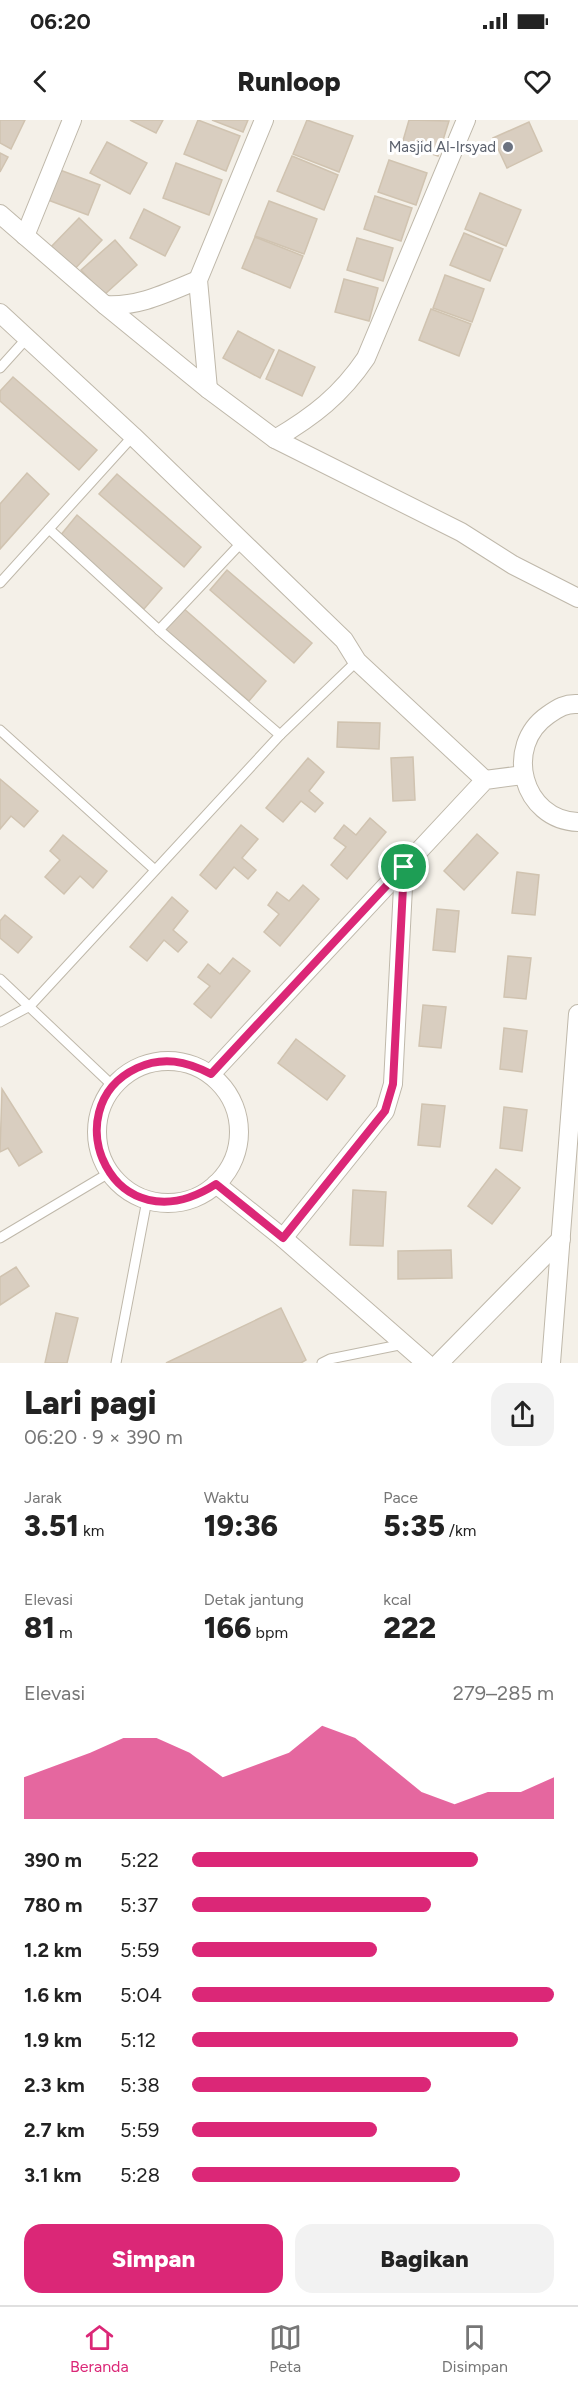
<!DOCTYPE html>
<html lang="id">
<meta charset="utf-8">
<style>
:root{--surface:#fff;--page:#f2f2f2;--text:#222;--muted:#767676;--line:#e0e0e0;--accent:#db2777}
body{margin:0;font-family:Figtree,sans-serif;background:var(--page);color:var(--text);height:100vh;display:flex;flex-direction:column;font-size:22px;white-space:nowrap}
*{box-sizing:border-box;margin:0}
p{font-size:20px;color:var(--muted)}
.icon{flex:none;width:33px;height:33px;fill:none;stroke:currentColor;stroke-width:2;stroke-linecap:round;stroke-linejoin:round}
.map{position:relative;height:1243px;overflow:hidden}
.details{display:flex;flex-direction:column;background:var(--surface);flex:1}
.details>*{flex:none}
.pin{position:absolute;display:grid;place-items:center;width:51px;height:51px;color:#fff;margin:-26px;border:3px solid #fff;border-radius:50%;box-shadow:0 2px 6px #0007}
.round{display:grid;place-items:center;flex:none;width:63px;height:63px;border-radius:18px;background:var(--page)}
.summary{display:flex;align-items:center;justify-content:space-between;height:102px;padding:0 24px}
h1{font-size:33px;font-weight:800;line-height:45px}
.stats{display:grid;grid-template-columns:repeat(3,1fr);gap:9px;height:102px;padding:6px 24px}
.stats div{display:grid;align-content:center}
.stats b{font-size:30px;font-weight:800}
.stats small{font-size:16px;font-weight:400}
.stats p{font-size:16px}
.chart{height:168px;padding:12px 24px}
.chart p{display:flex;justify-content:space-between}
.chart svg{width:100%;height:108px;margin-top:6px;fill:var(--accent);opacity:.7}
.cta{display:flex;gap:12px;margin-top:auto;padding:12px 24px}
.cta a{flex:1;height:69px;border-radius:18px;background:var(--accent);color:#fff;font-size:24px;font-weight:800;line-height:69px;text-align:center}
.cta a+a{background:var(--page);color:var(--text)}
ul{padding:0 24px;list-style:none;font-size:20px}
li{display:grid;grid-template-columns:96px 72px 1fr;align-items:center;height:45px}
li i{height:15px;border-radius:8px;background:var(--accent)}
.status{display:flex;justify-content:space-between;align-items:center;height:42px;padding:0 30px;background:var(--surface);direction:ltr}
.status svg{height:16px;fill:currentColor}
header{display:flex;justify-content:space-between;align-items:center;height:78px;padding:0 24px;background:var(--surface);font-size:27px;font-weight:800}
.menu{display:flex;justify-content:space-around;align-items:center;height:84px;border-top:2px solid var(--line);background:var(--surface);font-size:16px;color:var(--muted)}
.menu a{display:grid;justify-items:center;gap:3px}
.menu .on{color:var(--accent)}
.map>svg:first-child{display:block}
</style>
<div class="status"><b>06:20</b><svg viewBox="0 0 49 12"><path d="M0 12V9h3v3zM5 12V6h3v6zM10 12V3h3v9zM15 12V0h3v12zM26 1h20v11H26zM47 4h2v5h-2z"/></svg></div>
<header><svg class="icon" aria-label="back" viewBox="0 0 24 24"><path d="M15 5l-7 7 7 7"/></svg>Runloop<svg class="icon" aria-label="heart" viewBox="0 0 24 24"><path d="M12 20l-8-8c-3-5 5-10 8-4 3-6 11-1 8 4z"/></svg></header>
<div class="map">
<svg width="578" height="1243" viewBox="0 0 578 1243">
<rect width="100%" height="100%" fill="#f4f0e8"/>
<g fill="#d9cec0" stroke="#d0c3b0" stroke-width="1.5">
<path d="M0,0H25L11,29L0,23Z"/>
<path d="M130,0H163L156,13Z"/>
<path d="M198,0L240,16L226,51L184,34Z"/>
<path d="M212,0H248L243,12Z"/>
<path d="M307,0L353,16L339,52L293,34Z"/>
<path d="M409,0L449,1L438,36L402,24Z"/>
<path d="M529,2L542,31L507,48L493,18Z"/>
<path d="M107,22L147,43L130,74L90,53Z"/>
<path d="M0,33L8,37L0,52Z"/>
<path d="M292,36L338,55L324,90L277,71Z"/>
<path d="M389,40L427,53L416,85L378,72Z"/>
<path d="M176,43L222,60L209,95L163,78Z"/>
<path d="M60,50L100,65L88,95L48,80Z"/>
<path d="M480,73L521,90L506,126L465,109Z"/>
<path d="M375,76L412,88L401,121L364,109Z"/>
<path d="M269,81L317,99L304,134L255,116Z"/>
<path d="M144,89L180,107L165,136L130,118Z"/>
<path d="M79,98L102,120L71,153L48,130Z"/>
<path d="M464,113L503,129L490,161L450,145Z"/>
<path d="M255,117L303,136L290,168L242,148Z"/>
<path d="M357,118L393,128L383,161L347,150Z"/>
<path d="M115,120L137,145L104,175L81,150Z"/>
<path d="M445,155L484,169L472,202L433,188Z"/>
<path d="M344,159L378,168L369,201L335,192Z"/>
<path d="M431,189L471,204L459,236L419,220Z"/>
<path d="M238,211L274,230L260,258L223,238Z"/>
<path d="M279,230L315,247L302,276L266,259Z"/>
<path d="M13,257L97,330L79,350L0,281V271Z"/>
<path d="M27,353L49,374L0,429V384Z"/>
<path d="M117,354L201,427L184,447L99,374Z"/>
<path d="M77,395L162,468L144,489L60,416Z"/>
<path d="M227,450L312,523L294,543L210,470Z"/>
<path d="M182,487L266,561L249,581L164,508Z"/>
<path d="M338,602L380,603L379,629L337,627Z"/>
<path d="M413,637L415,680L393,681L391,638Z"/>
<path d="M308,638L324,652L309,671L323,683L315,692L301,681L283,702L266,688Z"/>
<path d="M0,659L38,691L24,707L11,696L0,709Z"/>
<path d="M370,698L386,712L347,759L331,745L346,727L334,718L344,705L356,715Z"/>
<path d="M241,705L258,719L242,738L256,750L248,759L234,747L216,769L200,755Z"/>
<path d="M477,714L498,733L464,770L444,751Z"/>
<path d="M63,715L107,751L93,768L80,756L64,774L45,757L60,740L50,731Z"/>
<path d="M517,752L539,755L535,795L512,793Z"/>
<path d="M303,765L319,779L280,826L264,812L279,794L268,785L277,772L289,781Z"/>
<path d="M172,777L188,791L173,810L187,822L178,832L164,820L147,841L130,827Z"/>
<path d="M437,789L459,791L455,832L433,830Z"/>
<path d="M5,795L32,817L18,833L0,818V801Z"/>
<path d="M508,836L531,838L526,879L504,877Z"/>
<path d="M233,838L250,851L211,898L194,884L210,866L198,857L208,844L220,854Z"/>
<path d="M423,885L446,887L441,928L419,926Z"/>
<path d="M504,908L527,911L522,952L500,949Z"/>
<path d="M296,919L345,956L327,980L278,943Z"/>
<path d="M2,969L42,1032L19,1046L8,1028L0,1032Z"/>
<path d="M422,984L445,986L440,1027L418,1025Z"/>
<path d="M504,987L527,990L522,1031L500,1028Z"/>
<path d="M496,1049L520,1068L492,1104L468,1086Z"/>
<path d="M353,1070L386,1072L383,1126L350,1125Z"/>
<path d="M451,1130L452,1158L398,1159V1131Z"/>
<path d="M16,1147L29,1166L0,1185V1157Z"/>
<path d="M281,1188L306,1240L301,1243H166Z"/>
<path d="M56,1193L78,1198L67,1243H45Z"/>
</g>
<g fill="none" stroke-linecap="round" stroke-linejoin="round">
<g stroke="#bfb8aa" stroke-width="11">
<g id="lane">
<path d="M0,248L27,218"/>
<path d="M49,409L159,510"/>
<path d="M242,422L159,510L280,615"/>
<path d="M0,463L133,316"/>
<path d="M0,610L155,750"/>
<path d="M0,859L113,966"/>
<path d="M0,902L30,886L280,615L357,541"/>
<path d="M0,1118L109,1053"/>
<path d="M116,1243L147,1080"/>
<path d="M322,1243L330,1239L404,1224"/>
</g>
</g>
<g stroke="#bfb8aa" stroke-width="20">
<g id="street">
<path d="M0,94L105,185L208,269L275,319L461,412L513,445L578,478"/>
<path d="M25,116L72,0"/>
<path d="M105,185C139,187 166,173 198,160"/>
<path d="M0,193L133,316L344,520L357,541L485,660"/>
<path d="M208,269L198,160L264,0"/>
<path d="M275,319C314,296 341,275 366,238L466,0"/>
<path d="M578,584C566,583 558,588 548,595C503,626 522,700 578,702"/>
<circle cx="168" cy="1012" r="71"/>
<path d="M211,954L485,660L523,655"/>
<path d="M216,1064L283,1118L426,1243"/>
<path d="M283,1118L385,991L393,964L404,747"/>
<path d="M439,1243L561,1119"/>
<path d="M551,1243L578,894"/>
</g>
</g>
<use href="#lane" stroke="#fff" stroke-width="9"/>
<use href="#street" stroke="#fff" stroke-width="18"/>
</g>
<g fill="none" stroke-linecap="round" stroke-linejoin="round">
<g stroke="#fff" stroke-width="12">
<path id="route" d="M404,747L393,964L385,991L283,1118L216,1064C113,1131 52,988 137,948C163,936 186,941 211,954Z"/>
</g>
<use href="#route" stroke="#db2777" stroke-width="8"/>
</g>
<circle fill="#6b7280" stroke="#fff" stroke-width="2" cx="508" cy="27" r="6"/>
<g text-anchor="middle" stroke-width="6" stroke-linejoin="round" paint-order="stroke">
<g font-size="15" fill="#5b616d" stroke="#fff" text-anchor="end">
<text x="496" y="32">Masjid Al-Irsyad</text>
</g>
</g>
</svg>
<div class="pin" style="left:404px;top:747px;background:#1e9e55"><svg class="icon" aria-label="arrive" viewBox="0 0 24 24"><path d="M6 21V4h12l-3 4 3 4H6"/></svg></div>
</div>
<section class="details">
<div class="summary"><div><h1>Lari pagi</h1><p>06:20 · 9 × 390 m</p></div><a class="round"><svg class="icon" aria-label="share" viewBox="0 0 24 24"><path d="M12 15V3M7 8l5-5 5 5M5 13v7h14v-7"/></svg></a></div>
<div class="stats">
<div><p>Jarak</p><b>3.51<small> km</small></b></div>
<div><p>Waktu</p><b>19:36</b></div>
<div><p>Pace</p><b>5:35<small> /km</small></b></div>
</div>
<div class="stats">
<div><p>Elevasi</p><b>81<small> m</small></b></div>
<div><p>Detak jantung</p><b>166<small> bpm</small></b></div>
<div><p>kcal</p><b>222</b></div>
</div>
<div class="chart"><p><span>Elevasi</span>279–285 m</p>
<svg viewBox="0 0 160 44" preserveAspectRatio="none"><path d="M0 44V27L10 22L20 17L30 11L40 11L50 17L60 27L70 22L80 17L90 6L100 11L110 22L120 33L130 38L140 33L150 33L160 27V44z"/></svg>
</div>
<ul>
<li><b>390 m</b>5:22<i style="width:79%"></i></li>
<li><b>780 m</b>5:37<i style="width:66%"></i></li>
<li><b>1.2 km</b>5:59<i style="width:51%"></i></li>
<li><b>1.6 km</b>5:04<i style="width:100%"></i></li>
<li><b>1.9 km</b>5:12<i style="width:90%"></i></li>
<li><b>2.3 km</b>5:38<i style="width:66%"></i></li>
<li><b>2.7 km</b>5:59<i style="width:51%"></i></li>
<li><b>3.1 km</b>5:28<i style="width:74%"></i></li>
</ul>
<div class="cta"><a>Simpan</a><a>Bagikan</a></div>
</section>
<nav class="menu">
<a class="on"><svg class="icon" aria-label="home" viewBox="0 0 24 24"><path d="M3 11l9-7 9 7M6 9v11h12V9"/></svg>Beranda</a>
<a><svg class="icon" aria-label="map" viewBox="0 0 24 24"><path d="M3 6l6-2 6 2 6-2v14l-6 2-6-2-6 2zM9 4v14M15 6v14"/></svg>Peta</a>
<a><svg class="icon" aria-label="saved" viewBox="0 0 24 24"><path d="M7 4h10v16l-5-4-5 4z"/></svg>Disimpan</a>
</nav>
